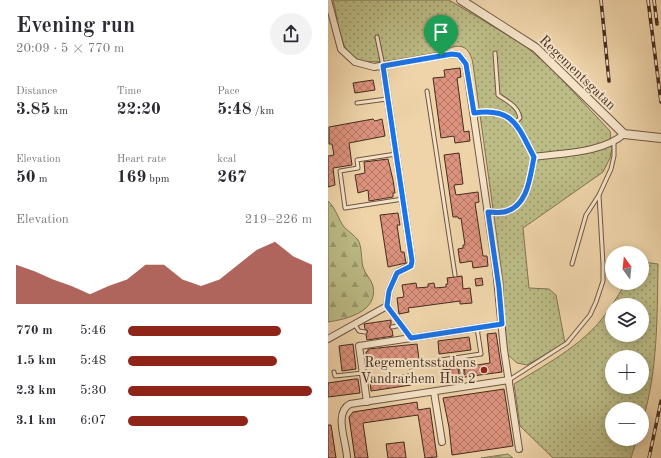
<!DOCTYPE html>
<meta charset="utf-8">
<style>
:root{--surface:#fff;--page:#f2f2f3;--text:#2b2b33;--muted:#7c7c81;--accent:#8f2418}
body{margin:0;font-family:"Old Standard TT",serif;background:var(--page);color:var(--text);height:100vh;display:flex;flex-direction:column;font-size:15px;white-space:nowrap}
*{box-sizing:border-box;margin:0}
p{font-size:13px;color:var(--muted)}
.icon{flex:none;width:22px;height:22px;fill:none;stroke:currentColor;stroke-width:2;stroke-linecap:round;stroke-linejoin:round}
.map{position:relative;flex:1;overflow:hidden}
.drawer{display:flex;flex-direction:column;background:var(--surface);width:328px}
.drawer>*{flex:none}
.needle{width:26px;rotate:345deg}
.fabs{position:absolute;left:277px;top:246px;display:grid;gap:8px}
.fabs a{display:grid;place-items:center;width:44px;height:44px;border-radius:50%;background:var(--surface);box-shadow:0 2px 10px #0003;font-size:20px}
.pin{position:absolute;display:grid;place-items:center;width:34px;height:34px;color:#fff;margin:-41px -17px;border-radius:50% 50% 50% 0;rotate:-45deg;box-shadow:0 0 4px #0007}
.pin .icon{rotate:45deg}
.round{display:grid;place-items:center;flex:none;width:42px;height:42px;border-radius:21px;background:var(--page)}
.head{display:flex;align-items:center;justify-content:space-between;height:68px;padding:0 16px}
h1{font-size:22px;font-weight:700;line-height:30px}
.stats{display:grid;grid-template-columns:repeat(3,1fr);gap:6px;height:68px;padding:4px 16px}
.stats div{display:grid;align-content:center}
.stats b{font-size:17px;font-weight:700}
.stats small{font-size:11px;font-weight:400}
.stats p{font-size:11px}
.chart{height:112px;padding:8px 16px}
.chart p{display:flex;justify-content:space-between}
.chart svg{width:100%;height:72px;margin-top:4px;fill:var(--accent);opacity:.7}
ul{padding:0 16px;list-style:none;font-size:13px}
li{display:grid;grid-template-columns:64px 48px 1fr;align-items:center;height:30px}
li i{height:10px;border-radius:5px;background:var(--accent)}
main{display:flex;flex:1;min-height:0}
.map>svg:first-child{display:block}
</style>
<main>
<section class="drawer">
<div class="head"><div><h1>Evening run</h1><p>20:09 · 5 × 770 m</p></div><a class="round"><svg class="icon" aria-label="share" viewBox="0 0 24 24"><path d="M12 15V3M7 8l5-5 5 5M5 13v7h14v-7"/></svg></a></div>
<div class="stats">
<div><p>Distance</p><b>3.85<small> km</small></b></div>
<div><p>Time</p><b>22:20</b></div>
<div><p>Pace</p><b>5:48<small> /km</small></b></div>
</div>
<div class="stats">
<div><p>Elevation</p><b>50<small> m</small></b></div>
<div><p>Heart rate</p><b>169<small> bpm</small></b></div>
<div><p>kcal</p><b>267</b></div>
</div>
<div class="chart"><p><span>Elevation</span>219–226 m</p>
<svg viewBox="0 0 160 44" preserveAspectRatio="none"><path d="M0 44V20L10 24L20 29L30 33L40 38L50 33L60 29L70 20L80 20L90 29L100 33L110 29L120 20L130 11L140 6L150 15L160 20V44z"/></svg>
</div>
<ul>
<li><b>770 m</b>5:46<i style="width:83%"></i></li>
<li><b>1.5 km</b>5:48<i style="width:81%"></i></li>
<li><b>2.3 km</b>5:30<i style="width:100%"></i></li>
<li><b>3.1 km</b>6:07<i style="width:65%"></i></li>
</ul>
</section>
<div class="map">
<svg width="333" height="458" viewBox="0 0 333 458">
<defs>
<pattern id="grass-dots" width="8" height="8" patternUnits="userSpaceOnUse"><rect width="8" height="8" fill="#bcbc86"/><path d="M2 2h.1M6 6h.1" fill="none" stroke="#9b996d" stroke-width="1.8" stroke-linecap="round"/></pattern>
<pattern id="forest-firs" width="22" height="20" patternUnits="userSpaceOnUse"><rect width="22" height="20" fill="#bcbc86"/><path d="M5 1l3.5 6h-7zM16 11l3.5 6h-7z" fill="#9b996d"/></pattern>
<pattern id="building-cross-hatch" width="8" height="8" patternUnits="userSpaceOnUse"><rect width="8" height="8" fill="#dd937e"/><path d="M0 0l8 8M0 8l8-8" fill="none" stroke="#b57867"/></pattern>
</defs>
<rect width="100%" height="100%" fill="#efd4aa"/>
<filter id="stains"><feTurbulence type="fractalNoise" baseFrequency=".005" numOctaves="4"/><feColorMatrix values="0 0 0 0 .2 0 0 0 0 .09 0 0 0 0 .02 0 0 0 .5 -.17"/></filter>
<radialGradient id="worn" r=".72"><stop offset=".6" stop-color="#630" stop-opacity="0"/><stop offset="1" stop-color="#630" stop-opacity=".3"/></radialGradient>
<g fill="url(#grass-dots)" stroke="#807452" fill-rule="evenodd">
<path d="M5,0H121L196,45L222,67L282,131L284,149L282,158L275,172L195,228L201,288L221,289L228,295L237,343L199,365L189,363L180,355L177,337L175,281L145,64C144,58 142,52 137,48C128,43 119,50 110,52C92,56 37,70 23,55C10,42 10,17 5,0Z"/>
<path d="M314,262L330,264C329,318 330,371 314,423V409H284V439H309L303,458H225L192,426L186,384C223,361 260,343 284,305V335H314V305H284L298,283H314ZM284,357H314V387H284Z"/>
</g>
<g fill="url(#forest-firs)" stroke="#807452">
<path d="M0,201C8,208 10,219 16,227C20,231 26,235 30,240C34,246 33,259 35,267C37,274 43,279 45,286C50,312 19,319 0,322Z"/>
<path d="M180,454L185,458H153Z"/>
</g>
<g fill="url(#building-cross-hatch)" stroke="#452c1f">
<path d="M132,68L133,77L129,78L136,132L141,131L142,141L127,143L126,136L113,138L105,78L117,77L116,70Z"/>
<path d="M45,80L47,90L27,93L25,83Z"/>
<path d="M45,119L47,121L54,119L57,136L21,143L24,165L5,168L7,185L0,187V156L6,155L4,144H1V127Z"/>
<path d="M131,153L135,184L126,185L128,195L150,192L151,202L147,203L155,256H159L160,266L145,268L144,261L132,263L130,249L135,248V245H137L133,218L131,219L130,217H125L116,155Z"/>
<path d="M60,159L65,180L67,193H65V197L41,201L40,190L30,193L27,175L37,173L36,162Z"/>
<path d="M70,213L72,225H69L73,252H76L78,263L60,267L52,215Z"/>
<path d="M134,276L135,289L142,288L144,303L132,304V301L80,308L81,312L71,314L69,298L76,297L74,285L88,283L89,288L100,287V284L106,283L107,288L118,287V284H120L119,278Z"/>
<path d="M154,278L155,285L148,286L147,279Z"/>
<path d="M63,320V324L61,327L64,330L65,336L39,340L38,335L40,331L37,329L36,324Z"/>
<path d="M168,333L174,372L115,380L114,370L130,368L131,374L135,376L137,374L136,367L162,363L159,334Z"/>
<path d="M141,337L143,350L111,354L110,341Z"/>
<path d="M25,344L28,369L14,371L11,346Z"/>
<path d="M89,344L92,367L81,369L79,359L40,365L38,352L40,351V349Z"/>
<path d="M81,374L83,385L43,391L42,380Z"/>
<path d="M27,379H30L32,393L0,397V383Z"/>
<path d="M176,389L185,446L124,455L121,427L115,398Z"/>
<path d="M89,402L90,410L102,408L109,457L97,458L90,415L35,423L40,458H27L21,417L25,412Z"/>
<path d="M0,425H3L8,458H0Z"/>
<path d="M76,442L78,458H60L58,444Z"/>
</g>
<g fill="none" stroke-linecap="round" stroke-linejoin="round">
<g stroke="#705642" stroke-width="5">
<g id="service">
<path d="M49,37L55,66"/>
<path d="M167,53L170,95C179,101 190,106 192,118L188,122"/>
<path d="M99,91L127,275"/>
<path d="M29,103L59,99"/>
<path d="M68,154L29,160L30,168L12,171L17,208L75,199"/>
<path d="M244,264L258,215L271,195"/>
<path d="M27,325L31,331L37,332"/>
<path d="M64,327L73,325"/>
<path d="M132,358L134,373"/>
<path d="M113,360L153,354L149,328"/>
<path d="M6,372L7,376L35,373"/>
<path d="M181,380L239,343L262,315L268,302L275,281V264L271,195L283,169L286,156V142"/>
</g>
</g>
<g stroke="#705642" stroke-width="8">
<g id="minor">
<path d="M0,0L13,49L27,62L46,67L124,54L131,55L138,64L168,269L176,350L191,449"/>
<path d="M55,66L84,261L83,265L69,273L61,291L59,306"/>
<path d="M146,113C186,107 190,127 206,157C202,177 200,207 176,212C171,213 165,212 160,212"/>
<path d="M206,157C233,153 275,153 296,134"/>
<path d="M59,306L83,338"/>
<path d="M0,339L59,306"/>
<path d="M106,392L114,442"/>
<path d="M39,402L31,346L174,324"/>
<path d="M19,458C19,443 5,413 22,404L181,380"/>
</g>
</g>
<g stroke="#705642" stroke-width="10">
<path id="tertiary" d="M133,0L208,48L296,134L333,138"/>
</g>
<use href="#service" stroke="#f5e3c8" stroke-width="3"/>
<use href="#minor" stroke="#f5e3c8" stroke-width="6"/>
<use href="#tertiary" stroke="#f5e3c8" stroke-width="8"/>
<g stroke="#452c1f" stroke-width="3.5">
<g id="rail">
<path d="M273,0L281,81"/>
<path d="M320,0L333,102"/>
<path d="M326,0L329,24"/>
<path d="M321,458L333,401"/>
</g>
</g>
<use href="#rail" stroke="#f5e3c8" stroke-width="2" stroke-dasharray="6" stroke-linecap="butt"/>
</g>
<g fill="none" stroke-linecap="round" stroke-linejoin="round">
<g stroke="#fff" stroke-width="8">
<path id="route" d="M124,54L131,55L138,64L146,113C186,107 190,127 206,157C202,177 200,207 176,212C171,213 165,212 160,212L171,288L174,324L83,338L59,306L61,291L69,273L83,266L84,261L55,66Z"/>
</g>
<use href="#route" stroke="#1a73e8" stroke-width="5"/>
</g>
<circle fill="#8f2418" stroke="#f5e3c8" stroke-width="1.5" cx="156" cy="370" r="4"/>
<g text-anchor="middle" stroke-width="4" stroke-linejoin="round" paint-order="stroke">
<g font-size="14" fill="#452c1f" stroke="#f5e3c8">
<text transform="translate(250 72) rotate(44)" y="5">Regementsgatan</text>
</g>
<g font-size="14" fill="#452c1f" stroke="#f5e3c8" text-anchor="end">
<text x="148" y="367">Regementsstadens<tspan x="148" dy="16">Vandrarhem Hus 2</tspan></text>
</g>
</g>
<rect width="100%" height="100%" filter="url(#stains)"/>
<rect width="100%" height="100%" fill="url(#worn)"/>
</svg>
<div class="fabs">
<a><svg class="needle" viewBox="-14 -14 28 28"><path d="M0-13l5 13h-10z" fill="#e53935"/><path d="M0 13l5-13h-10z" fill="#7c7c81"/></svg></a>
<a><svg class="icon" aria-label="layers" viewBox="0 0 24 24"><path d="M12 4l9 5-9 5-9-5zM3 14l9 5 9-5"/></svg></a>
<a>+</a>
<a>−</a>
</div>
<div class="pin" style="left:113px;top:56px;background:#1e9e55"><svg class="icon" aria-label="arrive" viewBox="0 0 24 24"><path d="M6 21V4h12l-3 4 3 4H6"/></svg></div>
</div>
</main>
